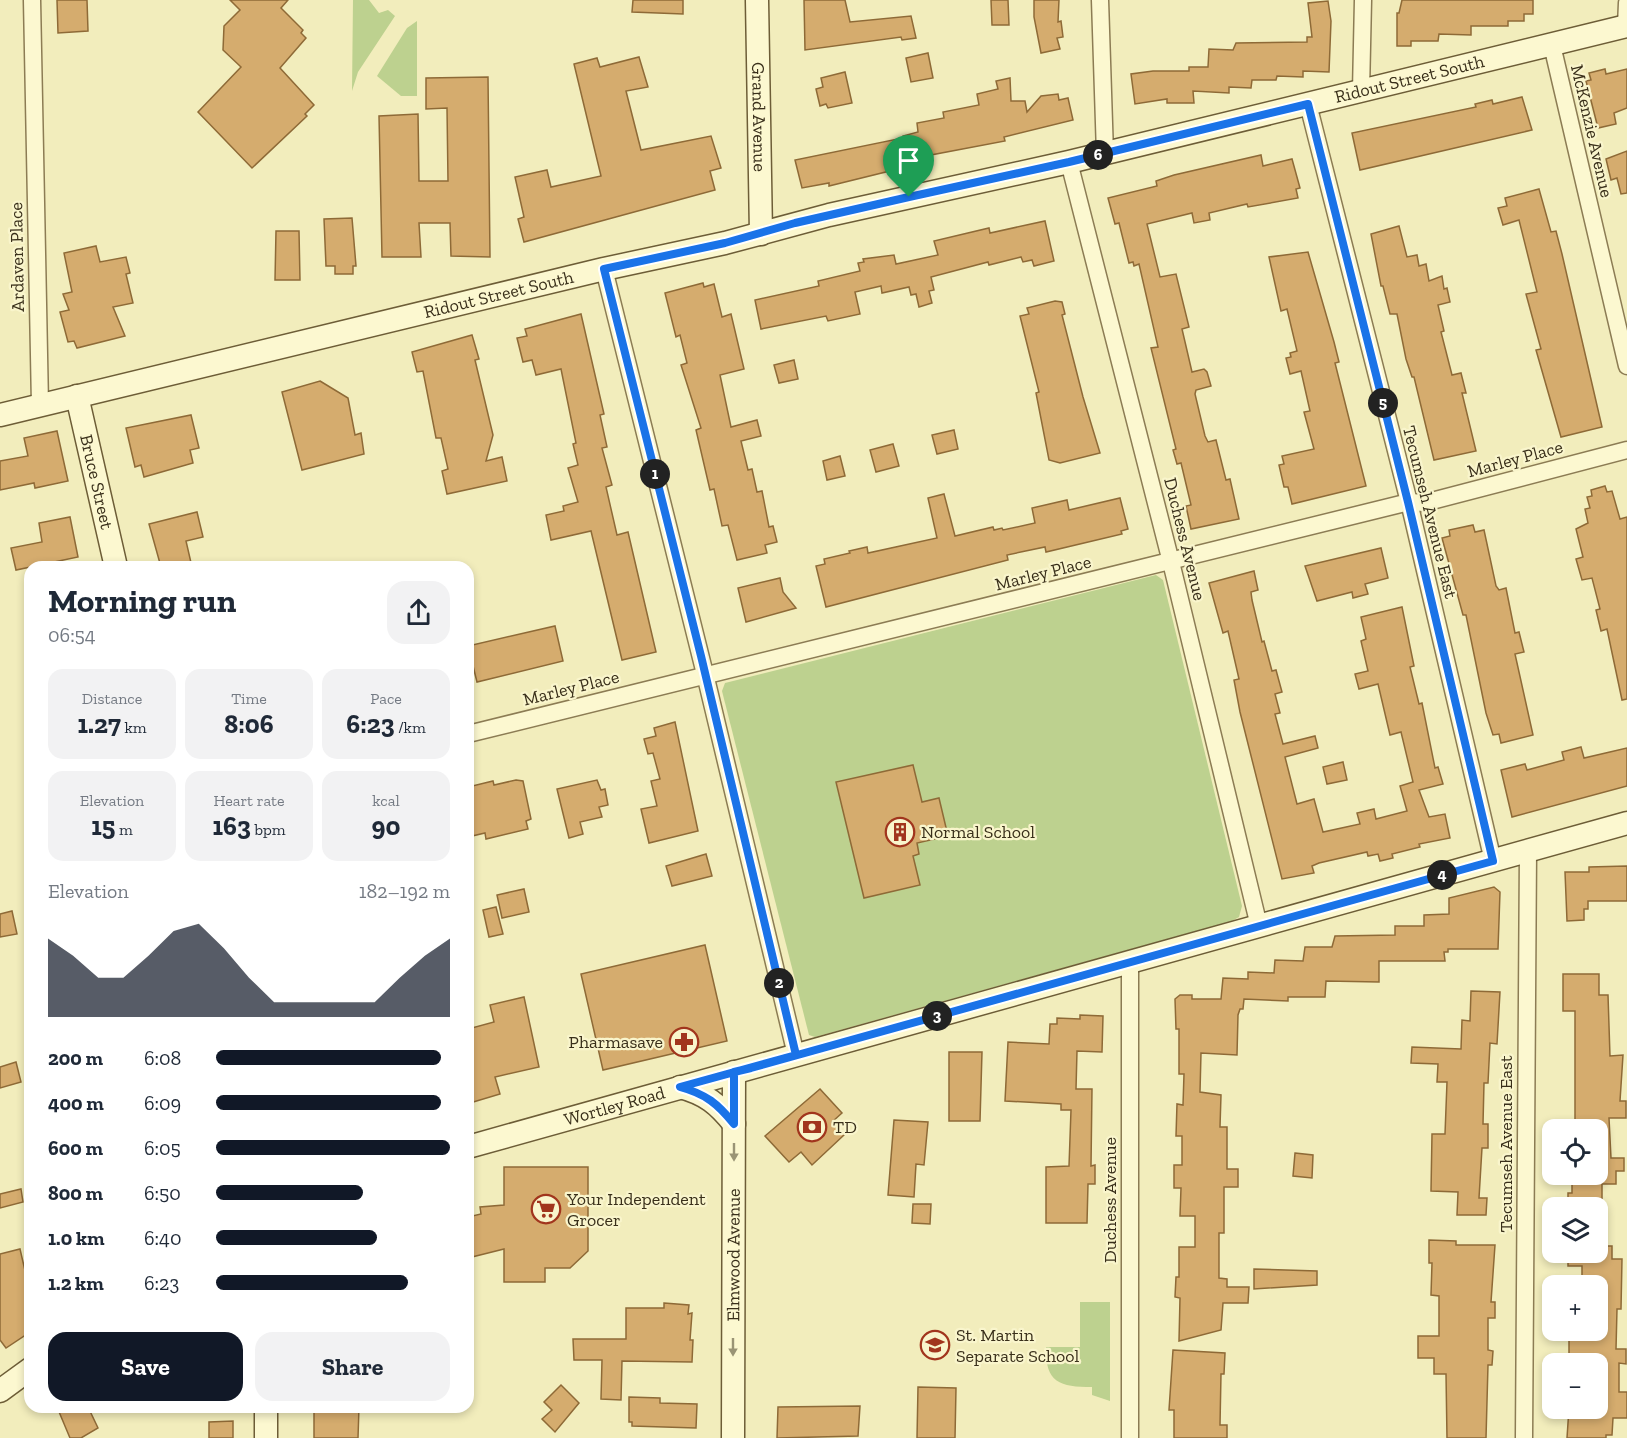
<!DOCTYPE html>
<meta charset="utf-8">
<style>
:root{--surface:#fff;--page:#f2f2f3;--text:#1f2937;--muted:#747a83;--accent:#111827}
body{margin:0;font-family:"Zilla Slab",serif;background:var(--page);color:var(--text);height:100vh;display:flex;flex-direction:column;font-size:22px;white-space:nowrap}
*{box-sizing:border-box;margin:0}
p{font-size:20px;color:var(--muted)}
.icon{flex:none;width:33px;height:33px;fill:none;stroke:currentColor;stroke-width:2;stroke-linecap:round;stroke-linejoin:round}
.map{position:relative;flex:1;overflow:hidden}
.side{position:absolute;left:24px;top:561px;width:450px;height:852px;display:flex;flex-direction:column;background:var(--surface);border-radius:18px;box-shadow:0 3px 9px #0003}
.side>*{flex:none}
.fabs{position:absolute;left:1542px;top:1119px;display:grid;gap:12px}
.fabs a{display:grid;place-items:center;width:66px;height:66px;border-radius:12px;background:var(--surface);box-shadow:0 3px 9px #0003;font-size:30px}
.pin{position:absolute;display:grid;place-items:center;width:51px;height:51px;color:#fff;margin:-62px -26px;border-radius:50% 50% 50% 0;rotate:-45deg;box-shadow:0 0 6px #0007}
.pin .icon{rotate:45deg}
.km{position:absolute;width:30px;height:30px;margin:-15px;border-radius:50%;background:#222;color:#fff;font-size:16px;line-height:30px;text-align:center}
.round{display:grid;place-items:center;flex:none;width:63px;height:63px;border-radius:18px;background:var(--page)}
.overview{display:flex;align-items:center;justify-content:space-between;height:102px;padding:0 24px}
h1{font-size:33px;font-weight:700;line-height:45px}
.figures{display:grid;grid-template-columns:repeat(3,1fr);gap:9px;height:102px;padding:6px 24px}
.figures div{display:grid;align-content:center;border-radius:15px;background:var(--page);text-align:center}
.figures b{font-size:26px;font-weight:700}
.figures small{font-size:16px;font-weight:400}
.figures p{font-size:16px}
.chart{height:168px;padding:12px 24px}
.chart p{display:flex;justify-content:space-between}
.chart svg{width:100%;height:108px;margin-top:6px;fill:var(--accent);opacity:.7}
.cta{display:flex;gap:12px;margin-top:auto;padding:12px 24px}
.cta a{flex:1;height:69px;border-radius:18px;background:var(--accent);color:#fff;font-size:24px;font-weight:700;line-height:69px;text-align:center}
.cta a+a{background:var(--page);color:var(--text)}
ul{padding:0 24px;list-style:none;font-size:20px}
li{display:grid;grid-template-columns:96px 72px 1fr;align-items:center;height:45px}
li i{height:15px;border-radius:8px;background:var(--accent)}
.map>svg:first-child{display:block}
</style>
<div class="map">
<svg width="1627" height="1438" viewBox="0 0 1627 1438">
<rect width="100%" height="100%" fill="#f2edbc"/>
<g fill="#bdd18f">
<path d="M353,0H369L379,13L388,10L395,16L358,72L352,91Z"/>
<path d="M417,21V96H401L377,76L407,28Z"/>
<path d="M1156,575L1163,580L1242,906L1239,917L1232,921L815,1037L809,1035L722,691L725,683Z"/>
<path d="M1080,1302H1110V1401L1092,1395V1387C1060,1387 1045,1383 1046,1347H1080Z"/>
</g>
<g fill="#d5ac6e" stroke="#8e6a37" stroke-width="1.5">
<path d="M57,0H87L88,31L58,33Z"/>
<path d="M230,0H288L281,8L303,30L301,33L306,38L280,68L314,105L305,114L307,116L252,168L198,112L241,67L223,50L224,26L240,10Z"/>
<path d="M633,0H683V14L632,12Z"/>
<path d="M804,0H845L850,22L911,16L916,38L902,40L901,37L805,50Z"/>
<path d="M991,0H1008L1009,25H992Z"/>
<path d="M1034,0H1059L1058,22L1061,21L1063,37L1057,38L1060,49L1041,53L1034,17Z"/>
<path d="M1402,0H1533V14H1524V21H1508V26H1471V35L1439,34L1438,41H1411V46H1397V13H1399Z"/>
<path d="M1328,1L1331,21L1329,72L1303,71V77L1277,76L1276,80H1252L1251,88L1229,87V93L1193,91L1194,103H1167V99L1135,104L1131,74L1153,71H1189V67H1208L1209,49L1233,50L1236,43L1307,42V37H1312L1308,3Z"/>
<path d="M928,53L933,78L911,82L906,58Z"/>
<path d="M639,57L648,87L626,91L641,150L711,136L721,168L710,171L715,190L524,242L518,219L524,217L515,177L547,170L551,187L601,176L574,64L597,58L600,67Z"/>
<path d="M1605,69L1606,74L1627,69V108L1614,113L1616,124L1598,128L1586,81L1591,80L1589,73Z"/>
<path d="M845,72L852,103L828,108L826,104L820,106L816,89L823,87L821,78Z"/>
<path d="M488,77L490,257L451,256L450,223H419L421,257H382L379,116L418,114L419,181H448L447,108L426,109V78Z"/>
<path d="M1010,78L1011,101H1025L1027,112L1041,96L1058,94L1059,100L1068,98L1073,120L1004,137L1005,141L910,159L909,171L895,174L894,170L829,186V183L802,188L795,160L903,138V136L918,132L917,123L944,118L943,112L979,105L977,94L998,89L996,81Z"/>
<path d="M1522,97L1532,130L1360,170L1352,133L1476,107L1475,104L1492,100L1493,104Z"/>
<path d="M1627,151V193L1621,194L1617,178L1611,180L1606,159Z"/>
<path d="M1261,155L1263,166L1292,159L1300,188L1296,189L1298,198L1248,207L1247,204L1209,213L1210,220L1194,223L1192,213L1147,224L1160,277L1176,274L1189,327L1182,329L1192,372L1204,369L1207,372L1211,386L1196,390L1195,394L1205,436L1208,442L1216,440L1226,480L1230,479L1239,519L1191,529L1186,506L1191,505L1181,463L1177,464L1173,450L1176,449L1151,348L1158,347L1139,264L1134,266L1133,262L1129,263L1119,223L1115,224L1108,198L1157,186L1156,181L1174,175Z"/>
<path d="M1539,189L1551,232L1556,231L1562,254L1602,427L1561,437L1536,350L1541,349L1526,294L1537,292L1519,220L1503,225L1498,208L1507,206L1505,198Z"/>
<path d="M352,218L356,266H353V274H335V266H326L324,219Z"/>
<path d="M1045,221L1054,261L1034,266L1032,260L1023,262L1021,257L989,265L988,262L931,277L934,290L929,291L932,303L919,307L916,294L911,295L909,287L882,293L881,286L855,292L860,314L828,321L826,316L761,329L755,300L819,286L818,281L860,271L858,263L864,262L863,259L894,255L896,264L938,255L934,241L989,228L990,233Z"/>
<path d="M1399,226L1407,257L1417,255L1419,266L1426,264L1429,281L1442,276L1444,289L1447,288L1450,302L1438,305L1444,331L1441,332L1452,375L1461,373L1466,393H1462L1476,451L1434,460L1414,377H1412L1406,359L1397,314H1390L1383,286H1381L1371,234Z"/>
<path d="M276,231H299L300,280H275Z"/>
<path d="M96,246L100,262L126,257L130,273L126,274L133,303L113,307L125,336L77,348L74,341L68,342L60,312L69,310L63,294L72,292L64,253Z"/>
<path d="M1308,252L1334,342L1339,362L1335,363L1366,486L1292,504L1288,487H1284L1279,465L1284,464L1282,456L1314,449L1304,412L1310,411L1301,371L1290,374L1286,358L1291,357L1290,353L1297,351L1287,309L1281,311L1269,257Z"/>
<path d="M703,283L704,287L714,284L722,317L731,314L744,369L720,375L731,427L757,420L761,436L741,441L748,470L752,469L757,492L762,491L769,527L773,526L777,542L765,545L767,553L737,560L728,525L722,526L714,489L710,490L696,430L701,428L681,365L687,363L680,335L676,337L665,293Z"/>
<path d="M1055,301L1062,302L1065,314L1062,315L1083,397L1100,453L1060,463L1049,460L1036,393L1039,392L1020,316L1029,314L1027,308Z"/>
<path d="M581,314L604,414L600,415L607,447L602,448L612,485L606,487L617,535L628,532L656,652L622,660L591,531L551,540L546,515L564,511L563,506L578,502L568,468L578,465L573,444L576,443L561,369L536,375L532,360L523,362L517,338L527,336L525,329Z"/>
<path d="M472,335L479,359L475,360L493,435L486,461L502,457L507,481L447,494L442,471L448,469L441,438H436L423,371L417,372L412,352Z"/>
<path d="M794,360L798,379L779,383L774,365Z"/>
<path d="M320,381L348,398L355,435L361,433L364,454L302,470L282,392Z"/>
<path d="M191,415L199,448L190,450L193,463L144,477L141,465L135,467L126,428Z"/>
<path d="M954,430L958,449L937,454L932,435Z"/>
<path d="M57,431L68,481L35,488L34,483L0,490V461L28,456L24,438Z"/>
<path d="M893,444L899,466L876,472L870,450Z"/>
<path d="M840,456L845,476L827,480L823,461Z"/>
<path d="M1605,486L1607,492L1612,491L1620,519L1627,517V699L1622,700L1607,629L1601,631L1596,610L1600,609L1592,578L1582,580L1576,559L1583,557L1576,529L1588,523L1585,509L1590,508L1587,497L1592,496L1591,490Z"/>
<path d="M944,494L955,536L993,527L994,530L1002,528L1003,530L1035,523L1032,508L1067,500L1069,510L1120,498L1128,529L1121,531L1122,534L1046,552L1045,547L1007,555L1008,560L826,607L816,566L825,564L824,559L850,553L849,551L867,547L868,553L937,538L928,498Z"/>
<path d="M197,512L203,537L186,541L192,567H161L149,524Z"/>
<path d="M70,517L78,557L16,570L11,548L42,542L39,523Z"/>
<path d="M1473,525L1475,532L1484,530L1496,586L1499,590L1506,588L1515,633L1519,632L1524,652L1515,654L1533,735L1501,743L1499,734L1493,735L1486,713L1466,615H1463L1442,538L1450,536L1449,530Z"/>
<path d="M1381,548L1388,578L1365,584L1368,594L1353,598L1352,592L1317,601L1305,566Z"/>
<path d="M1254,571L1258,590L1251,592L1252,600L1262,642L1264,641L1272,671L1276,670L1282,692L1275,694L1280,713L1275,714L1283,744L1315,736L1318,748L1285,757L1297,804L1314,799L1323,832L1360,824L1357,813L1374,809L1376,819L1407,811L1400,786L1413,782L1401,732L1390,735L1378,684L1359,689L1355,674L1368,671L1361,641L1366,639L1361,617L1402,607L1414,666L1410,667L1419,704L1422,703L1435,768L1438,767L1443,784L1419,790L1429,817L1445,814L1450,838L1419,844L1420,847L1392,854L1393,858L1380,861L1378,854L1368,856L1367,852L1319,863L1312,866L1314,873L1282,879L1240,712L1234,680L1239,679L1228,631L1223,633L1209,583Z"/>
<path d="M780,578L783,592L796,608L746,622L738,588Z"/>
<path d="M555,626L563,661L477,682L468,646Z"/>
<path d="M675,722L698,831L649,843L641,809L657,806L651,781L660,779L653,753L648,754L644,739L656,736L654,728Z"/>
<path d="M1581,747L1584,758L1627,748V786L1512,817L1501,770L1525,764L1527,770L1564,760L1562,752Z"/>
<path d="M1343,762L1347,780L1327,784L1323,767Z"/>
<path d="M913,765L922,802L939,798L948,836L917,843L919,854L913,856L920,885L864,898L836,782Z"/>
<path d="M516,780L523,781L531,819L526,821L528,829L486,839L485,833L468,837V787L493,781L494,785Z"/>
<path d="M597,780L601,790L605,789L608,805L599,807L602,817L580,822L583,834L569,838L557,789Z"/>
<path d="M706,854L712,876L672,886L666,866Z"/>
<path d="M1627,866V901H1588V909H1584V920L1567,921L1565,872H1589V867Z"/>
<path d="M1494,887L1500,892L1498,949H1448V952H1444L1445,961H1379V982L1326,981L1325,997H1288V1001L1244,999L1243,1009H1240L1238,1015L1237,1055L1201,1053L1200,1092L1221,1095L1220,1127H1227V1169H1238V1187H1224V1233H1219V1278L1227,1279V1287H1249L1248,1303H1223L1221,1330L1179,1341L1180,1298L1175,1297L1176,1277H1179V1247H1195V1216H1180L1181,1188H1174V1165H1182V1136H1176L1177,1104L1183,1105L1184,1074H1179V1029H1176L1175,999L1180,995H1192V999H1221L1223,978L1248,979V972L1274,973L1275,960L1303,961L1305,947H1332L1335,936L1395,935V926H1424V915L1449,914V898Z"/>
<path d="M524,889L529,912L502,918L497,895Z"/>
<path d="M496,907L503,934L489,937L483,910Z"/>
<path d="M12,911L17,934L0,937V914Z"/>
<path d="M705,945L727,1041L603,1070L581,974Z"/>
<path d="M1563,974H1599V995H1608L1610,1056L1623,1055L1620,1101H1626V1118H1609L1611,1158H1624V1171H1616V1184H1602V1208H1568V1193H1572V1174H1598V1130H1575V1011H1563Z"/>
<path d="M1471,991L1500,992L1497,1044L1490,1043L1488,1083H1484L1483,1124H1488V1148H1482L1479,1198H1487L1486,1215H1457L1458,1192L1431,1191L1432,1134H1445L1447,1082H1437L1438,1064L1411,1063L1412,1047L1461,1049L1462,1020L1470,1021Z"/>
<path d="M524,997L539,1067L495,1077L500,1094L470,1103L468,1029L494,1022L490,1005Z"/>
<path d="M1080,1015L1103,1016L1102,1052L1077,1051L1076,1089H1092L1091,1166L1095,1165V1184H1088L1087,1223H1046V1167L1069,1166L1071,1110H1061V1104L1005,1101L1008,1042L1049,1044L1050,1024H1057V1018L1080,1019Z"/>
<path d="M949,1052H982L980,1121H949Z"/>
<path d="M16,1062L21,1082L0,1088V1067Z"/>
<path d="M820,1089L842,1113L832,1122L844,1135L812,1165L801,1152L789,1162L765,1136Z"/>
<path d="M894,1120L928,1122L924,1165L916,1164L914,1197L888,1195Z"/>
<path d="M1295,1153L1313,1155L1312,1178L1293,1176Z"/>
<path d="M504,1167H588V1251L570,1268H545V1282H504V1249L468,1258V1217L481,1214L480,1207L504,1205Z"/>
<path d="M21,1189L23,1202L0,1208V1194Z"/>
<path d="M913,1204H931L930,1224L912,1223Z"/>
<path d="M1429,1240L1456,1241V1245H1495L1491,1302H1495V1318H1488V1350L1493,1351L1492,1365H1488L1486,1438H1447L1446,1374H1434V1358H1418V1336H1439V1296L1431,1295L1432,1263H1429Z"/>
<path d="M1598,1246H1612V1259H1622L1621,1309H1617L1616,1349H1626V1364L1619,1363V1392H1627V1418H1613L1612,1435H1606V1438H1567L1569,1408H1598V1397H1607L1605,1366L1569,1364V1330H1598V1286H1582V1266H1568V1252H1598Z"/>
<path d="M20,1249L30,1292V1332L6,1348L0,1340V1254Z"/>
<path d="M1254,1269L1317,1271V1285L1254,1289Z"/>
<path d="M664,1303L689,1305L688,1314L692,1313L690,1340H693L692,1362L622,1361L621,1400L601,1399L602,1360H574L573,1339H626V1308H664Z"/>
<path d="M1173,1350L1225,1353L1224,1374H1221L1220,1425H1227V1438H1174V1410H1169Z"/>
<path d="M561,1385L579,1403L555,1432L542,1419L552,1410L544,1402Z"/>
<path d="M918,1387L956,1388L955,1438H917Z"/>
<path d="M629,1397L660,1398V1403L697,1404L696,1428L632,1426V1422H629Z"/>
<path d="M860,1406L858,1436L777,1438L778,1407Z"/>
<path d="M57,1407H88L98,1428L81,1438H70Z"/>
<path d="M314,1407H359L358,1438H314Z"/>
<path d="M233,1421V1438H209V1422Z"/>
</g>
<g fill="none" stroke-linecap="round" stroke-linejoin="round">
<g stroke="#8c7c54" stroke-width="19">
<g id="street">
<path d="M32,0L40,405"/>
<path d="M1100,0L1105,154"/>
<path d="M1626,26L1627,3"/>
<path d="M1552,45L1627,366"/>
<path d="M1361,91L1363,0"/>
<path d="M1308,104L1409,502L1493,861"/>
<path d="M1069,162L1171,562L1259,926"/>
<path d="M604,269L705,674L796,1055"/>
<path d="M468,734L1409,502L1424,503L1627,450"/>
<path d="M1130,1438V962"/>
<path d="M1524,1438L1528,851"/>
</g>
</g>
<g stroke="#6d5d37" stroke-width="25">
<g id="secondary">
<path id="s1" d="M757,0L761,234"/>
<path id="s2" d="M77,396L116,567"/>
<path id="s3" d="M0,415L604,269L725,243L829,215L1069,162L1627,26"/>
<path d="M680,1087C706,1094 718,1104 734,1124"/>
<path id="s4" d="M468,1147L1627,823"/>
<path d="M0,1391L30,1369"/>
<path d="M266,1438V1407"/>
<path id="s5" d="M733,1438L734,1072"/>
</g>
</g>
<use href="#street" stroke="#fcf8d0" stroke-width="16"/>
<use href="#secondary" stroke="#fcf8d0" stroke-width="22"/>
</g>
<defs><path id="oneway-solid" d="M-6-.8H1V-3.2L6.5 0L1 3.2V.8H-6Z" transform="scale(1.5)"/></defs>
<g fill="#9a9475">
<use href="#oneway-solid" transform="translate(734 1152) rotate(90)"/>
<use href="#oneway-solid" transform="translate(733 1347) rotate(90)"/>
</g>
<g fill="none" stroke-linecap="round" stroke-linejoin="round">
<g stroke="#fff" stroke-width="12">
<path id="route" d="M909,197L795,223L725,243L604,269L701,656L796,1055L680,1087C706,1094 718,1104 734,1124V1072L751,1068L1493,861L1408,502L1308,104L1069,162L909,197"/>
</g>
<use href="#route" stroke="#1a73e8" stroke-width="8"/>
</g>
<defs>
<g id="building-ring" transform="scale(1.5)"><circle r="9.5" fill="#f9f5cc" stroke="#a1351d" stroke-width="1.5"/><path d="M-4-6H4V6H1V3H-1V6H-4ZM-2.5-4.3h1.7v1.8h-1.7ZM.8-4.3h1.7v1.8H.8ZM-2.5-1h1.7V.8h-1.7ZM.8-1h1.7V.8H.8Z" fill="#a1351d"/></g>
<g id="pharmacy-ring" transform="scale(1.5)"><circle r="9.5" fill="#f9f5cc" stroke="#a1351d" stroke-width="1.5"/><path d="M-2-6h4v4h4v4h-4v4h-4v-4h-4v-4h4Z" fill="#a1351d"/></g>
<g id="bank-ring" transform="scale(1.5)"><circle r="9.5" fill="#f9f5cc" stroke="#a1351d" stroke-width="1.5"/><path d="M-6-4H6V4H-6ZM0-2.3a2.3 2.3 0 1 0 0 4.6a2.3 2.3 0 1 0 0-4.6Z" fill="#a1351d"/></g>
<g id="supermarket-ring" transform="scale(1.5)"><circle r="9.5" fill="#f9f5cc" stroke="#a1351d" stroke-width="1.5"/><path d="M-6-5.5h2.5l.6 2H6L4.5 2H-2.5L-4.4-4H-6ZM-1.5 3.2a1.3 1.3 0 1 0 .1 0ZM3 3.2a1.3 1.3 0 1 0 .1 0Z" fill="#a1351d"/></g>
<g id="school-ring" transform="scale(1.5)"><circle r="9.5" fill="#f9f5cc" stroke="#a1351d" stroke-width="1.5"/><path d="M0-5L7-2L0 1L-7-2ZM-4 1L0 2.5L4 1V4Q0 6-4 4Z" fill="#a1351d"/></g>
</defs>
<g fill-rule="evenodd">
<use href="#building-ring" x="900" y="832"/>
<use href="#pharmacy-ring" x="684" y="1042"/>
<use href="#bank-ring" x="812" y="1127"/>
<use href="#supermarket-ring" x="546" y="1209"/>
<use href="#school-ring" x="935" y="1345"/>
</g>
<g text-anchor="middle" stroke-width="4.5" stroke-linejoin="round" paint-order="stroke">
<g font-size="18" fill="#392f1a" stroke="#f9f5cc">
<text dy="6" stroke="none"><textPath href="#s3" startOffset="1449">Ridout Street South</textPath></text>
<text dy="6" stroke="none"><textPath href="#s1" startOffset="117">Grand Avenue</textPath></text>
<text transform="translate(1592 131) rotate(77)" y="6">McKenzie Avenue</text>
<text transform="translate(17 257) rotate(-91)" y="6">Ardaven Place</text>
<text dy="6" stroke="none"><textPath href="#s3" startOffset="513">Ridout Street South</textPath></text>
<text transform="translate(1515 459) rotate(-15)" y="6">Marley Place</text>
<text dy="6" stroke="none"><textPath href="#s2" startOffset="88">Bruce Street</textPath></text>
<text transform="translate(1430 512) rotate(76)" y="6">Tecumseh Avenue East</text>
<text transform="translate(1185 539) rotate(76)" y="6">Duchess Avenue</text>
<text transform="translate(1043 573) rotate(-14)" y="6">Marley Place</text>
<text transform="translate(571 688) rotate(-14)" y="6">Marley Place</text>
<text dy="6" stroke="none"><textPath href="#s4" startOffset="152">Wortley Road</textPath></text>
<text transform="translate(1506 1144) rotate(-90)" y="6">Tecumseh Avenue East</text>
<text transform="translate(1110 1200) rotate(-90)" y="6">Duchess Avenue</text>
<text dy="6" stroke="none"><textPath href="#s5" startOffset="183">Elmwood Avenue</textPath></text>
</g>
<g font-size="18" fill="#392f1a" stroke="#f9f5cc" text-anchor="start">
<text x="921" y="838">Normal School</text>
<text x="663" y="1048" text-anchor="end">Pharmasave</text>
<text x="833" y="1133">TD</text>
<text x="567" y="1205">Your Independent<tspan x="567" dy="21">Grocer</tspan></text>
<text x="956" y="1341">St. Martin<tspan x="956" dy="21">Separate School</tspan></text>
</g>
</g>
</svg>
<div class="fabs">
<a><svg class="icon" aria-label="locate" viewBox="0 0 24 24"><circle cx="12" cy="12" r="6"/><path d="M12 2v4M12 18v4M2 12h4M18 12h4"/></svg></a>
<a><svg class="icon" aria-label="layers" viewBox="0 0 24 24"><path d="M12 4l9 5-9 5-9-5zM3 14l9 5 9-5"/></svg></a>
<a>+</a>
<a>−</a>
</div>
<div class="pin" style="left:909px;top:197px;background:#1e9e55"><svg class="icon" aria-label="arrive" viewBox="0 0 24 24"><path d="M6 21V4h12l-3 4 3 4H6"/></svg></div>
<b class="km" style="left:655px;top:474px">1</b>
<b class="km" style="left:779px;top:983px">2</b>
<b class="km" style="left:937px;top:1016px">3</b>
<b class="km" style="left:1442px;top:875px">4</b>
<b class="km" style="left:1383px;top:403px">5</b>
<b class="km" style="left:1098px;top:155px">6</b>
<section class="side">
<div class="overview"><div><h1>Morning run</h1><p>06:54</p></div><a class="round"><svg class="icon" aria-label="share" viewBox="0 0 24 24"><path d="M12 15V3M7 8l5-5 5 5M5 13v7h14v-7"/></svg></a></div>
<div class="figures">
<div><p>Distance</p><b>1.27<small> km</small></b></div>
<div><p>Time</p><b>8:06</b></div>
<div><p>Pace</p><b>6:23<small> /km</small></b></div>
</div>
<div class="figures">
<div><p>Elevation</p><b>15<small> m</small></b></div>
<div><p>Heart rate</p><b>163<small> bpm</small></b></div>
<div><p>kcal</p><b>90</b></div>
</div>
<div class="chart"><p><span>Elevation</span>182–192 m</p>
<svg viewBox="0 0 160 44" preserveAspectRatio="none"><path d="M0 44V12L10 19L20 28L30 28L40 19L50 9L60 6L70 16L80 28L90 38L100 38L110 38L120 38L130 38L140 28L150 19L160 12V44z"/></svg>
</div>
<ul>
<li><b>200 m</b>6:08<i style="width:96%"></i></li>
<li><b>400 m</b>6:09<i style="width:96%"></i></li>
<li><b>600 m</b>6:05<i style="width:100%"></i></li>
<li><b>800 m</b>6:50<i style="width:63%"></i></li>
<li><b>1.0 km</b>6:40<i style="width:69%"></i></li>
<li><b>1.2 km</b>6:23<i style="width:82%"></i></li>
</ul>
<div class="cta"><a>Save</a><a>Share</a></div>
</section>
</div>
